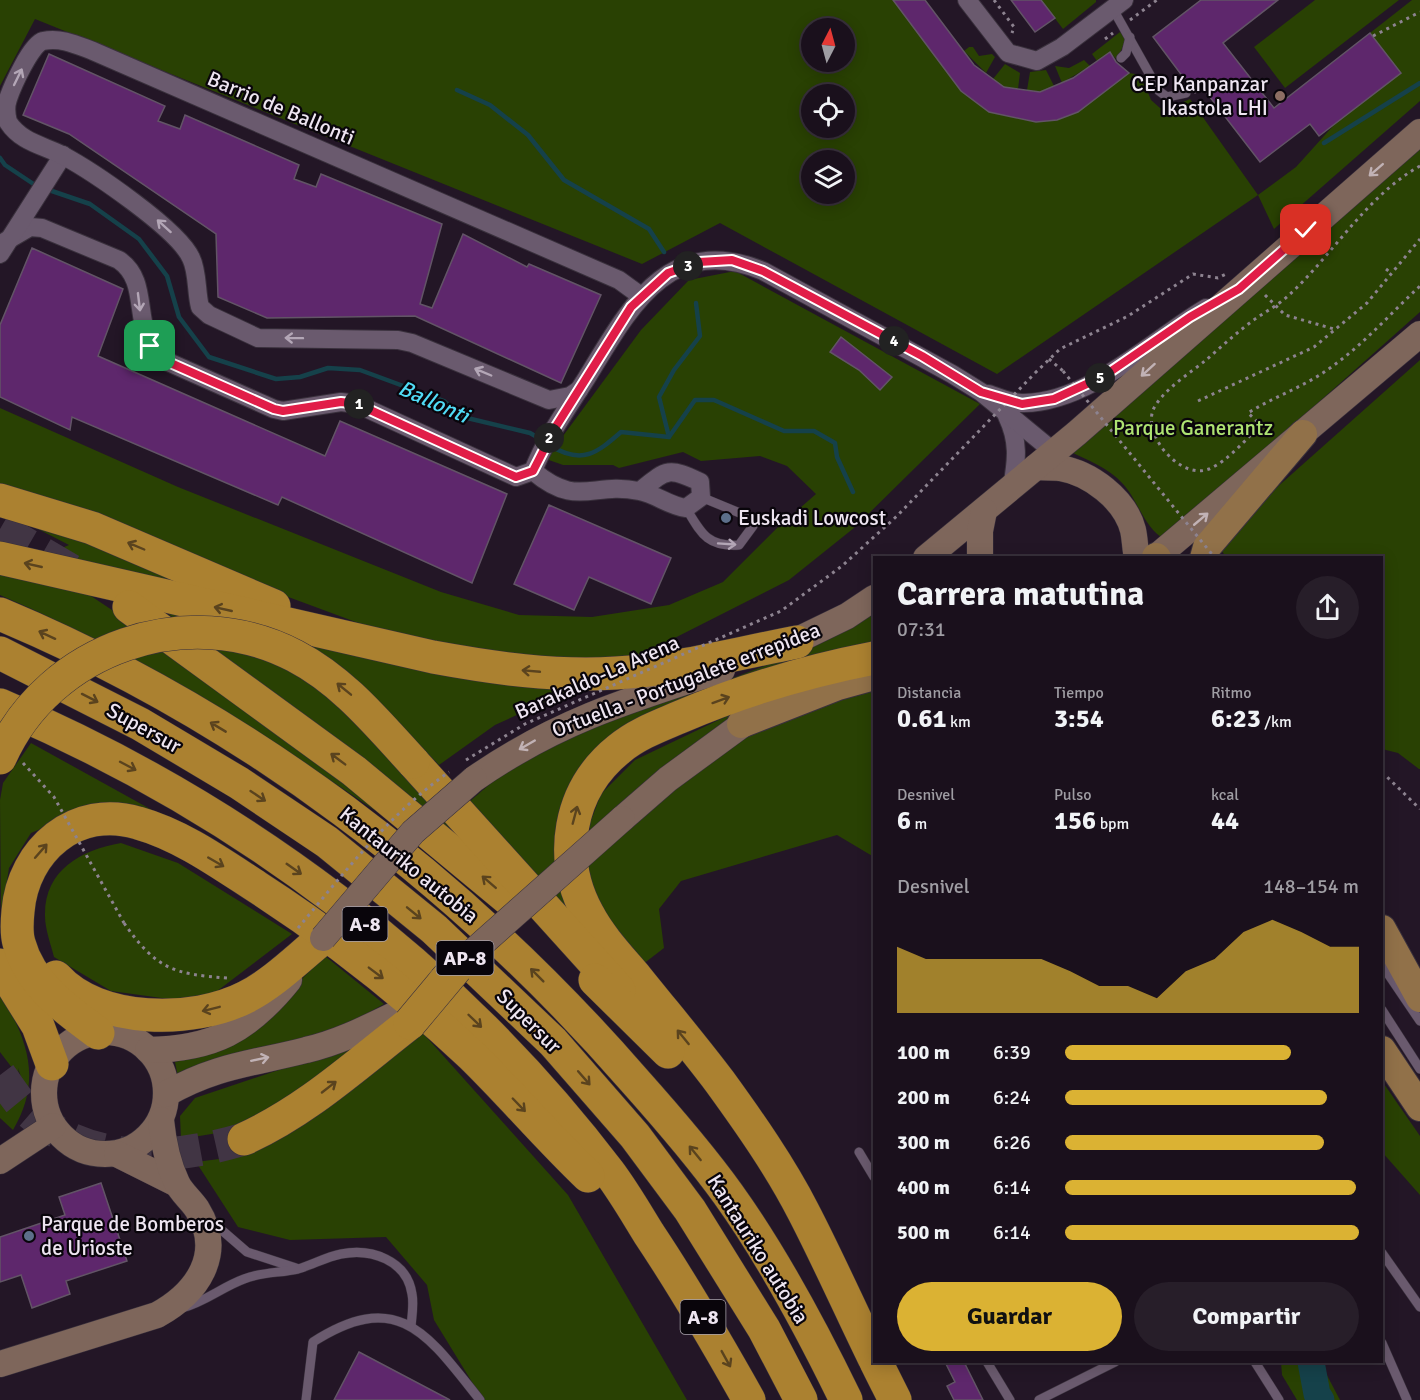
<!DOCTYPE html>
<html lang="es">
<meta charset="utf-8">
<style>
:root{--surface:#1a101c;--page:#271e29;--text:#f1f3f6;--muted:#9f9da3;--line:#38303b;--accent:#dbb233}
body{margin:0;font-family:Signika,sans-serif;background:var(--page);color:var(--text);height:100vh;display:flex;flex-direction:column;font-size:22px;white-space:nowrap}
*{box-sizing:border-box;margin:0}
p{font-size:20px;color:var(--muted)}
.icon{flex:none;width:33px;height:33px;fill:none;stroke:currentColor;stroke-width:2;stroke-linecap:round;stroke-linejoin:round}
.map{position:relative;flex:1;overflow:hidden}
.sheet{position:absolute;left:873px;top:556px;width:510px;height:807px;display:flex;flex-direction:column;background:var(--surface);border-radius:0px;box-shadow:0 3px 15px #0003,0 0 0 2px var(--line)}
.sheet>*{flex:none}
.needle{width:39px;rotate:6deg}
.buttons{position:absolute;left:801px;top:18px;display:grid;gap:12px}
.buttons a{display:grid;place-items:center;width:54px;height:54px;border-radius:50%;background:var(--surface);box-shadow:0 3px 15px #0003,0 0 0 2px var(--line);font-size:30px}
.pin{position:absolute;display:grid;place-items:center;width:51px;height:51px;color:#fff;margin:-26px;border-radius:12px;box-shadow:0 3px 9px #0006}
.km{position:absolute;width:30px;height:30px;margin:-15px;border-radius:50%;background:#222;color:#fff;font-size:16px;line-height:30px;text-align:center}
.round{display:grid;place-items:center;flex:none;width:63px;height:63px;border-radius:32px;background:var(--page)}
.headline{display:flex;align-items:center;justify-content:space-between;height:102px;padding:0 24px}
h1{font-size:33px;font-weight:700;line-height:45px}
.figures{display:grid;grid-template-columns:repeat(3,1fr);gap:9px;height:102px;padding:6px 24px}
.figures div{display:grid;align-content:center}
.figures b{font-size:26px;font-weight:700}
.figures small{font-size:16px;font-weight:400}
.figures p{font-size:16px}
.chart{height:168px;padding:12px 24px}
.chart p{display:flex;justify-content:space-between}
.chart svg{width:100%;height:108px;margin-top:6px;fill:var(--accent);opacity:.7}
.cta{display:flex;gap:12px;margin-top:auto;padding:12px 24px}
.cta a{flex:1;height:69px;border-radius:36px;background:var(--accent);color:#111;font-size:24px;font-weight:700;line-height:69px;text-align:center}
.cta a+a{background:var(--page);color:var(--text)}
ul{padding:0 24px;list-style:none;font-size:20px}
li{display:grid;grid-template-columns:96px 72px 1fr;align-items:center;height:45px}
li i{height:15px;border-radius:8px;background:var(--accent)}
.map>svg:first-child{display:block}
</style>
<div class="map">
<svg width="1420" height="1400" viewBox="0 0 1420 1400">
<rect width="100%" height="100%" fill="#231626"/>
<g fill="#294103" fill-rule="evenodd">
<path d="M0,0H893L961,91L989,112L1036,122L1057,120L1078,112L1129,73L1141,75L1151,100L1160,108L1174,106L1190,99L1258,195L1296,167L1333,126L1400,73L1370,33L1412,0H1420V101L1274,229L1258,195L997,374L720,223L642,264L35,19L0,86ZM812,28H844V62H812ZM812,94H844V128H812ZM812,160H844V194H812Z"/>
<path d="M1041,0H1096V2L1063,29Z"/>
<path d="M1315,0H1399L1285,88L1254,47Z"/>
<path d="M1120,32L1126,39L1117,60L1110,52L1097,61L1092,54Z"/>
<path d="M969,47H973L979,56L992,54L995,57L986,73L964,51Z"/>
<path d="M1084,60L1090,66L1062,83L1055,66L1069,68Z"/>
<path d="M1005,64L1020,73L1018,89L1004,87L993,79Z"/>
<path d="M1046,70L1054,86L1040,92L1027,90L1030,72Z"/>
<path d="M1420,149V312L1165,539C1145,530 1138,500 1123,484C1108,467 1087,460 1067,450Z"/>
<path d="M735,271L980,404L854,528L789,580L645,653L609,663L504,659L380,631L0,490V408L178,487L441,592L519,615L592,617L669,605L723,582L776,529L816,494L787,466L760,456L701,461L683,452L619,468L613,465H563L546,459L641,330L689,280Z"/>
<path d="M1420,360V769H1419L1398,753L1382,749V558L1226,557L1219,547L1229,530Z"/>
<path d="M11,507L260,608L66,562L55,551L69,545L11,515L7,519L0,516Z"/>
<path d="M0,567L73,584L166,646L447,861C305,760 161,664 0,595Z"/>
<path d="M157,604L591,681L495,725L439,765L361,687L180,624Z"/>
<path d="M874,610V648L675,713L566,801L619,974L469,802L505,771L620,712L722,682L773,663Z"/>
<path d="M203,645L285,662L347,701L500,879Z"/>
<path d="M874,690V857L837,835L681,881L659,909L664,948L638,968L588,887L590,823L601,794L635,760L750,705Z"/>
<path d="M31,743L190,831L86,810L31,833L9,868L1,918L0,800L3,783Z"/>
<path d="M121,843L178,863L292,934L212,995L176,1000L111,991L54,957C51,945 45,929 45,916C44,870 81,850 121,843Z"/>
<path d="M325,956L384,1004L350,1023L178,1077L175,1062L222,1050L244,1036Z"/>
<path d="M0,993C27,1039 43,1079 13,1130L0,1118V1102L8,1105L24,1086L18,1068L19,1077L0,1052Z"/>
<path d="M421,1031L568,1195L687,1400H483L434,1320L427,1285L386,1237L290,1240L238,1227L196,1162L242,1156Z"/>
<path d="M374,1038L242,1129L181,1139L180,1116L195,1098Z"/>
<path d="M1382,1081L1420,1136V1195L1382,1152Z"/>
<path d="M1281,1362H1320L1340,1400H1297L1282,1375Z"/>
</g>
<g fill="none" stroke-linecap="round" stroke-linejoin="round">
<g stroke="#15414a" stroke-width="4.5">
<path d="M457,90L490,105L528,135L564,180L649,229L664,252"/>
<path d="M1324,143L1420,83"/>
<path d="M0,158L5,165L38,187"/>
<path d="M46,189L90,204L139,239L167,276L179,317L209,357L276,379L300,377L328,368L360,370L444,401L463,417L530,433L544,441"/>
<path d="M669,437L659,397L674,370L700,336L696,303"/>
<path d="M551,446C582,465 597,453 621,432L669,437L695,400H714L784,431H814L835,443L837,457L853,492"/>
</g>
<path stroke="#15414a" stroke-width="27" d="M1311,1362L1317,1394L1321,1400"/>
</g>
<g fill="#5e276c" stroke="#625466" stroke-width="1.5">
<path d="M893,0H925L974,65L1004,87L1040,92L1073,78L1110,52L1116,62L1129,73L1078,112L1057,120L1036,122L989,112L961,91Z"/>
<path d="M1011,0H1041L1055,18L1035,32Z"/>
<path d="M1201,0H1278L1223,43L1274,108L1370,33L1401,73L1319,136L1310,124L1260,162L1203,88L1195,93L1153,37Z"/>
<path d="M49,54L165,106L158,121L180,129L185,115L299,165L294,179L316,187L321,174L442,224L420,304L432,308L463,234L527,267L529,264L601,295L561,383L415,316L267,318L218,297L216,234L69,134L23,115Z"/>
<path d="M32,248L123,289L98,356L325,456L340,421L507,494L472,583L282,497L278,505L72,417L70,430L0,397V325Z"/>
<path d="M841,337L892,377L880,390L859,370L830,352Z"/>
<path d="M549,505L671,558L651,604L589,577L574,610L514,584Z"/>
<path d="M101,1183L127,1261L66,1281L70,1294L32,1308L21,1275L0,1282V1237L65,1215L59,1197Z"/>
<path d="M359,1352L450,1400H334Z"/>
<path d="M945,1362H964L983,1400H954L947,1386L955,1382Z"/>
</g>
<g fill="none" stroke-linecap="round" stroke-linejoin="round">
<g stroke="#413544" stroke-width="33" stroke-dasharray="33 16" stroke-linecap="butt">
<path d="M0,529L74,572"/>
<path d="M0,1075C9,1087 17,1101 28,1111C89,1166 170,1161 244,1139"/>
</g>
<g stroke="#39303c" stroke-width="10">
<g id="lane">
<path d="M1113,9L1159,91L1167,97L1186,93"/>
<path d="M1121,58L1126,53L1130,37"/>
<path d="M686,508C701,533 707,547 739,545L753,526L747,516L701,497"/>
<path d="M1382,965L1420,1021"/>
<path d="M1382,1010L1420,1069"/>
<path d="M859,1152L874,1177"/>
<path d="M210,1220L247,1252L296,1268"/>
<path d="M1382,1253L1420,1307"/>
<path d="M182,1308C205,1302 222,1287 244,1279C261,1272 280,1273 298,1269C312,1265 326,1257 341,1254C371,1248 407,1260 412,1294C414,1304 412,1316 411,1326"/>
<path d="M1382,1343L1407,1400"/>
<path d="M987,1362L1010,1400"/>
<path d="M1255,1362L1279,1400"/>
<path d="M306,1400L313,1342C399,1287 428,1335 480,1400"/>
<path d="M1039,1400L1115,1362"/>
</g>
</g>
<g stroke="#39303c" stroke-width="20">
<g id="street">
<path d="M967,0L1008,53L1037,61L1062,47L1124,0"/>
<path d="M6,241L30,227L42,228L119,260C154,284 127,333 166,361L274,409L283,411L341,402L357,404L516,477L533,471"/>
<path d="M0,254L63,155"/>
<path d="M579,390L570,396L549,400L412,343L398,340L258,338L209,315L200,307C196,292 198,272 191,258C178,229 92,171 62,155C42,145 21,142 8,122C6,114 5,107 8,99C12,87 31,44 43,41C61,37 77,45 93,51L619,280L641,296"/>
<path d="M988,394C999,397 1013,404 1024,403C1090,402 1152,340 1206,308"/>
<path d="M1007,416C1019,441 1017,460 1012,487"/>
<path d="M533,471C546,438 567,409 586,379C628,311 667,231 763,271L952,374L981,392L1054,452L1058,461"/>
<path d="M533,471C578,509 592,481 639,491C656,494 669,506 686,508L701,497L700,482C668,467 667,469 640,491"/>
</g>
</g>
<g stroke="#39303c" stroke-width="27">
<g id="secondary">
<path d="M1036,467C1043,468 1052,467 1060,468C1090,473 1125,499 1133,530C1135,539 1135,549 1137,558"/>
<path d="M926,558L1077,433L1420,132"/>
<path d="M980,558V531L984,511"/>
<path d="M1155,558L1420,334"/>
<path d="M779,649L847,616L874,598"/>
<path d="M474,779C556,722 628,700 722,670"/>
<path d="M622,819L668,779L758,713"/>
<circle cx="105" cy="1093" r="61"/>
<path d="M148,1050C213,1049 248,1031 289,980"/>
<path d="M166,1094C217,1065 252,1064 306,1050C340,1042 369,1027 400,1012"/>
<path d="M117,1154L177,1184"/>
<path d="M0,1161L53,1126"/>
<path d="M0,1364L157,1315C197,1293 225,1254 197,1209C191,1200 181,1192 177,1183C168,1164 163,1140 161,1120"/>
</g>
</g>
<g stroke="#39303c" stroke-width="30">
<g id="primary">
<path d="M1156,557L1157,558"/>
<path d="M1204,558L1207,547L1303,434"/>
<path d="M741,724L838,686L874,676"/>
<path d="M1382,929L1420,998"/>
<path d="M1382,1050L1420,1107"/>
</g>
</g>
<g stroke="#39303c" stroke-width="34">
<g id="highway">
<path d="M0,500L92,528L274,606"/>
<path d="M0,558L433,657C493,668 555,677 616,673C676,670 738,653 797,642"/>
<path d="M129,607L354,771L518,907"/>
<path d="M0,614C244,716 461,881 634,1080C667,1117 700,1155 728,1194C774,1258 812,1330 846,1400"/>
<path d="M0,653L140,724L239,783L327,842L434,929L553,1042L635,1136L690,1210L764,1329L801,1400"/>
<path d="M874,658C807,671 743,690 680,717C659,726 637,734 619,749C568,790 557,858 588,914C600,937 619,957 636,977C664,1012 693,1046 720,1082C749,1122 780,1166 803,1211C828,1259 850,1309 874,1358"/>
<path d="M0,705C237,806 453,966 609,1172C624,1192 636,1213 649,1234C685,1288 717,1343 749,1400"/>
<path d="M413,762L619,990"/>
<path d="M0,965L38,1026L52,1064"/>
<path d="M56,977C98,1024 194,1024 246,997C275,982 298,958 323,938"/>
<path d="M595,980L668,1052"/>
<path d="M98,1033C65,1009 30,984 19,943C16,933 17,921 18,911C23,850 76,804 138,823C181,835 220,863 257,887C333,936 405,993 471,1055C511,1094 547,1137 588,1176"/>
<path d="M244,1139C306,1111 356,1065 410,1023"/>
<path d="M876,1362L895,1400"/>
</g>
</g>
<g stroke="#8d8390" stroke-width="3" stroke-dasharray="3 4.5" stroke-linecap="butt">
<path d="M994,0L1014,27L1012,33"/>
<path d="M1130,20L1157,0"/>
<path d="M1373,36L1420,12"/>
<path d="M1105,39L1113,33"/>
<path d="M1420,166C1366,196 1333,255 1288,296C1277,306 1263,313 1251,322C1235,334 1221,347 1206,360C1190,373 1166,388 1155,406C1139,432 1180,481 1209,469C1228,461 1246,439 1261,425L1248,413C1275,396 1304,387 1330,368C1363,345 1391,313 1420,286"/>
<path d="M1386,269L1391,273"/>
<path d="M1265,295L1285,315L1334,329"/>
<path d="M1049,359L1063,371"/>
<path d="M1035,373L1060,349L1128,316L1193,274L1218,278L1228,273"/>
<path d="M1198,401L1314,347L1367,303L1420,239"/>
<path d="M1382,772L1420,809"/>
<path d="M124,923C156,969 173,974 227,978"/>
</g>
<use href="#lane" stroke="#6a5a6e" stroke-width="9"/>
<use href="#street" stroke="#6a5a6e" stroke-width="18"/>
<use href="#secondary" stroke="#7e665b" stroke-width="26"/>
<use href="#primary" stroke="#917149" stroke-width="28"/>
<use href="#highway" stroke="#ab8130" stroke-width="33"/>
<g stroke="#39303c" stroke-width="27" stroke-linecap="butt">
<g id="secondary-bridge">
<path d="M323,938L413,832L474,779"/>
<path d="M441,980L622,819"/>
</g>
</g>
<g stroke="#39303c" stroke-width="34" stroke-linecap="butt">
<g id="highway-bridge">
<path d="M0,758C49,647 188,600 295,656C343,681 377,723 413,762"/>
<path d="M410,1023L456,968"/>
</g>
</g>
<g stroke="#8d8390" stroke-width="3" stroke-dasharray="3 4.5" stroke-linecap="butt">
<path d="M1063,371L1215,558"/>
<path d="M466,760L525,724L781,611L842,566L897,516L1035,373"/>
<path d="M23,763L54,797L124,923"/>
<path d="M298,928C344,873 389,814 449,772"/>
</g>
<use href="#secondary-bridge" stroke="#7e665b" stroke-width="26"/>
<use href="#highway-bridge" stroke="#ab8130" stroke-width="33"/>
</g>
<defs><path id="oneway-shaft" d="M-6 0H5M1.5-3L5.5 0L1.5 3" fill="none" stroke-width="1.6" stroke-linecap="round" stroke-linejoin="round" transform="scale(1.5)"/></defs>
<g stroke="#b3a6b6">
<use href="#oneway-shaft" transform="translate(18 77) rotate(-64)"/>
<use href="#oneway-shaft" transform="translate(164 226) rotate(-138)"/>
<use href="#oneway-shaft" transform="translate(139 302) rotate(83)"/>
<use href="#oneway-shaft" transform="translate(294 338) rotate(-179)"/>
<use href="#oneway-shaft" transform="translate(483 372) rotate(-157)"/>
<use href="#oneway-shaft" transform="translate(727 544) rotate(4)"/>
</g>
<g stroke="#c1b2b5">
<use href="#oneway-shaft" transform="translate(1376 170) rotate(139)"/>
<use href="#oneway-shaft" transform="translate(1148 370) rotate(138)"/>
<use href="#oneway-shaft" transform="translate(1201 519) rotate(-40)"/>
<use href="#oneway-shaft" transform="translate(527 745) rotate(150)"/>
<use href="#oneway-shaft" transform="translate(260 1059) rotate(-12)"/>
</g>
<g stroke="#5a431e">
<use href="#oneway-shaft" transform="translate(136 546) rotate(-157)"/>
<use href="#oneway-shaft" transform="translate(33 565) rotate(-167)"/>
<use href="#oneway-shaft" transform="translate(223 609) rotate(-167)"/>
<use href="#oneway-shaft" transform="translate(47 635) rotate(-155)"/>
<use href="#oneway-shaft" transform="translate(531 671) rotate(-175)"/>
<use href="#oneway-shaft" transform="translate(344 689) rotate(-141)"/>
<use href="#oneway-shaft" transform="translate(90 698) rotate(27)"/>
<use href="#oneway-shaft" transform="translate(721 700) rotate(-20)"/>
<use href="#oneway-shaft" transform="translate(218 727) rotate(-149)"/>
<use href="#oneway-shaft" transform="translate(338 759) rotate(-143)"/>
<use href="#oneway-shaft" transform="translate(128 766) rotate(28)"/>
<use href="#oneway-shaft" transform="translate(258 796) rotate(34)"/>
<use href="#oneway-shaft" transform="translate(575 815) rotate(-75)"/>
<use href="#oneway-shaft" transform="translate(41 851) rotate(-49)"/>
<use href="#oneway-shaft" transform="translate(216 862) rotate(30)"/>
<use href="#oneway-shaft" transform="translate(294 869) rotate(35)"/>
<use href="#oneway-shaft" transform="translate(489 882) rotate(-139)"/>
<use href="#oneway-shaft" transform="translate(414 913) rotate(39)"/>
<use href="#oneway-shaft" transform="translate(376 973) rotate(37)"/>
<use href="#oneway-shaft" transform="translate(537 975) rotate(-135)"/>
<use href="#oneway-shaft" transform="translate(211 1009) rotate(166)"/>
<use href="#oneway-shaft" transform="translate(475 1021) rotate(44)"/>
<use href="#oneway-shaft" transform="translate(683 1037) rotate(-129)"/>
<use href="#oneway-shaft" transform="translate(584 1078) rotate(49)"/>
<use href="#oneway-shaft" transform="translate(329 1087) rotate(-38)"/>
<use href="#oneway-shaft" transform="translate(519 1105) rotate(46)"/>
<use href="#oneway-shaft" transform="translate(695 1153) rotate(-129)"/>
<use href="#oneway-shaft" transform="translate(726 1359) rotate(61)"/>
</g>
<g fill="none" stroke-linecap="round" stroke-linejoin="round">
<g stroke="#fff" stroke-width="12">
<path id="route" d="M150,346L166,361L274,409L283,411L341,402L357,404L516,477L533,471L555,428L631,307L668,273L699,262L732,260L763,271L922,356L981,392L1022,404L1054,399L1104,376L1190,317L1239,289L1306,230"/>
</g>
<use href="#route" stroke="#e11d48" stroke-width="8"/>
</g>
<circle fill="#8d6e63" stroke="#09050b" stroke-width="2" cx="1280" cy="96" r="6"/>
<g fill="#5c6f8a" stroke="#09050b" stroke-width="2">
<circle cx="726" cy="518" r="6"/>
<circle cx="29" cy="1236" r="6"/>
</g>
<g text-anchor="middle" stroke-width="4.5" stroke-linejoin="round" paint-order="stroke">
<g fill="#09050b" stroke="#a9a2ac" stroke-width="1.5">
<rect x="342.5" y="907" width="45" height="34" rx="4.5"/>
<rect x="436.5" y="941" width="57" height="34" rx="4.5"/>
<rect x="680.5" y="1300" width="45" height="34" rx="4.5"/>
</g>
<g font-size="20" font-weight="bold" fill="#eee5f1">
<text x="365" y="931">A-8</text>
<text x="465" y="965">AP-8</text>
<text x="703" y="1324">A-8</text>
</g>
<g font-size="21" fill="#eee5f1" stroke="#09050b" text-anchor="start">
<text x="1268" y="91" text-anchor="end">CEP Kanpanzar<tspan x="1268" dy="24">Ikastola LHI</tspan></text>
<text x="738" y="525">Euskadi Lowcost</text>
<text x="41" y="1231">Parque de Bomberos<tspan x="41" dy="24">de Urioste</tspan></text>
</g>
<g font-size="21" fill="#eee5f1" stroke="#09050b">
<text transform="translate(281 108) rotate(23)" y="7">Barrio de Ballonti</text>
<text transform="translate(597 677) rotate(-24)" y="7">Barakaldo-La Arena</text>
<text transform="translate(686 680) rotate(-21)" y="7">Ortuella - Portugalete errepidea</text>
<text transform="translate(144 728) rotate(29)" y="7">Supersur</text>
<text transform="translate(409 865) rotate(39)" y="7">Kantauriko autobia</text>
<text transform="translate(529 1021) rotate(45)" y="7">Supersur</text>
<text transform="translate(758 1249) rotate(58)" y="7">Kantauriko autobia</text>
</g>
<g font-size="21" fill="#aee372" stroke="#09050b">
<text x="1193" y="435">Parque Ganerantz</text>
</g>
<g font-size="22" font-style="italic" fill="#50dcf6" stroke="#09050b">
<text transform="translate(434 401) rotate(24)" y="8">Ballonti</text>
</g>
</g>
</svg>
<div class="buttons">
<a><svg class="needle" viewBox="-14 -14 28 28"><path d="M0-13l5 13h-10z" fill="#e53935"/><path d="M0 13l5-13h-10z" fill="#9f9da3"/></svg></a>
<a><svg class="icon" aria-label="locate" viewBox="0 0 24 24"><circle cx="12" cy="12" r="6"/><path d="M12 2v4M12 18v4M2 12h4M18 12h4"/></svg></a>
<a><svg class="icon" aria-label="layers" viewBox="0 0 24 24"><path d="M12 4l9 5-9 5-9-5zM3 14l9 5 9-5"/></svg></a>
</div>
<div class="pin" style="left:150px;top:346px;background:#1e9e55"><svg class="icon" aria-label="arrive" viewBox="0 0 24 24"><path d="M6 21V4h12l-3 4 3 4H6"/></svg></div>
<div class="pin" style="left:1306px;top:230px;background:#d93025"><svg class="icon" aria-label="check" viewBox="0 0 24 24"><path d="M5 12l5 5 9-10"/></svg></div>
<b class="km" style="left:359px;top:404px">1</b>
<b class="km" style="left:549px;top:438px">2</b>
<b class="km" style="left:688px;top:266px">3</b>
<b class="km" style="left:894px;top:341px">4</b>
<b class="km" style="left:1100px;top:378px">5</b>
<section class="sheet">
<div class="headline"><div><h1>Carrera matutina</h1><p>07:31</p></div><a class="round"><svg class="icon" aria-label="share" viewBox="0 0 24 24"><path d="M12 15V3M7 8l5-5 5 5M5 13v7h14v-7"/></svg></a></div>
<div class="figures">
<div><p>Distancia</p><b>0.61<small> km</small></b></div>
<div><p>Tiempo</p><b>3:54</b></div>
<div><p>Ritmo</p><b>6:23<small> /km</small></b></div>
</div>
<div class="figures">
<div><p>Desnivel</p><b>6<small> m</small></b></div>
<div><p>Pulso</p><b>156<small> bpm</small></b></div>
<div><p>kcal</p><b>44</b></div>
</div>
<div class="chart"><p><span>Desnivel</span>148–154 m</p>
<svg viewBox="0 0 160 44" preserveAspectRatio="none"><path d="M0 44V17L10 22L20 22L30 22L40 22L50 22L60 27L70 33L80 33L90 38L100 27L110 22L120 11L130 6L140 11L150 17L160 17V44z"/></svg>
</div>
<ul>
<li><b>100 m</b>6:39<i style="width:77%"></i></li>
<li><b>200 m</b>6:24<i style="width:89%"></i></li>
<li><b>300 m</b>6:26<i style="width:88%"></i></li>
<li><b>400 m</b>6:14<i style="width:99%"></i></li>
<li><b>500 m</b>6:14<i style="width:100%"></i></li>
</ul>
<div class="cta"><a>Guardar</a><a>Compartir</a></div>
</section>
</div>
